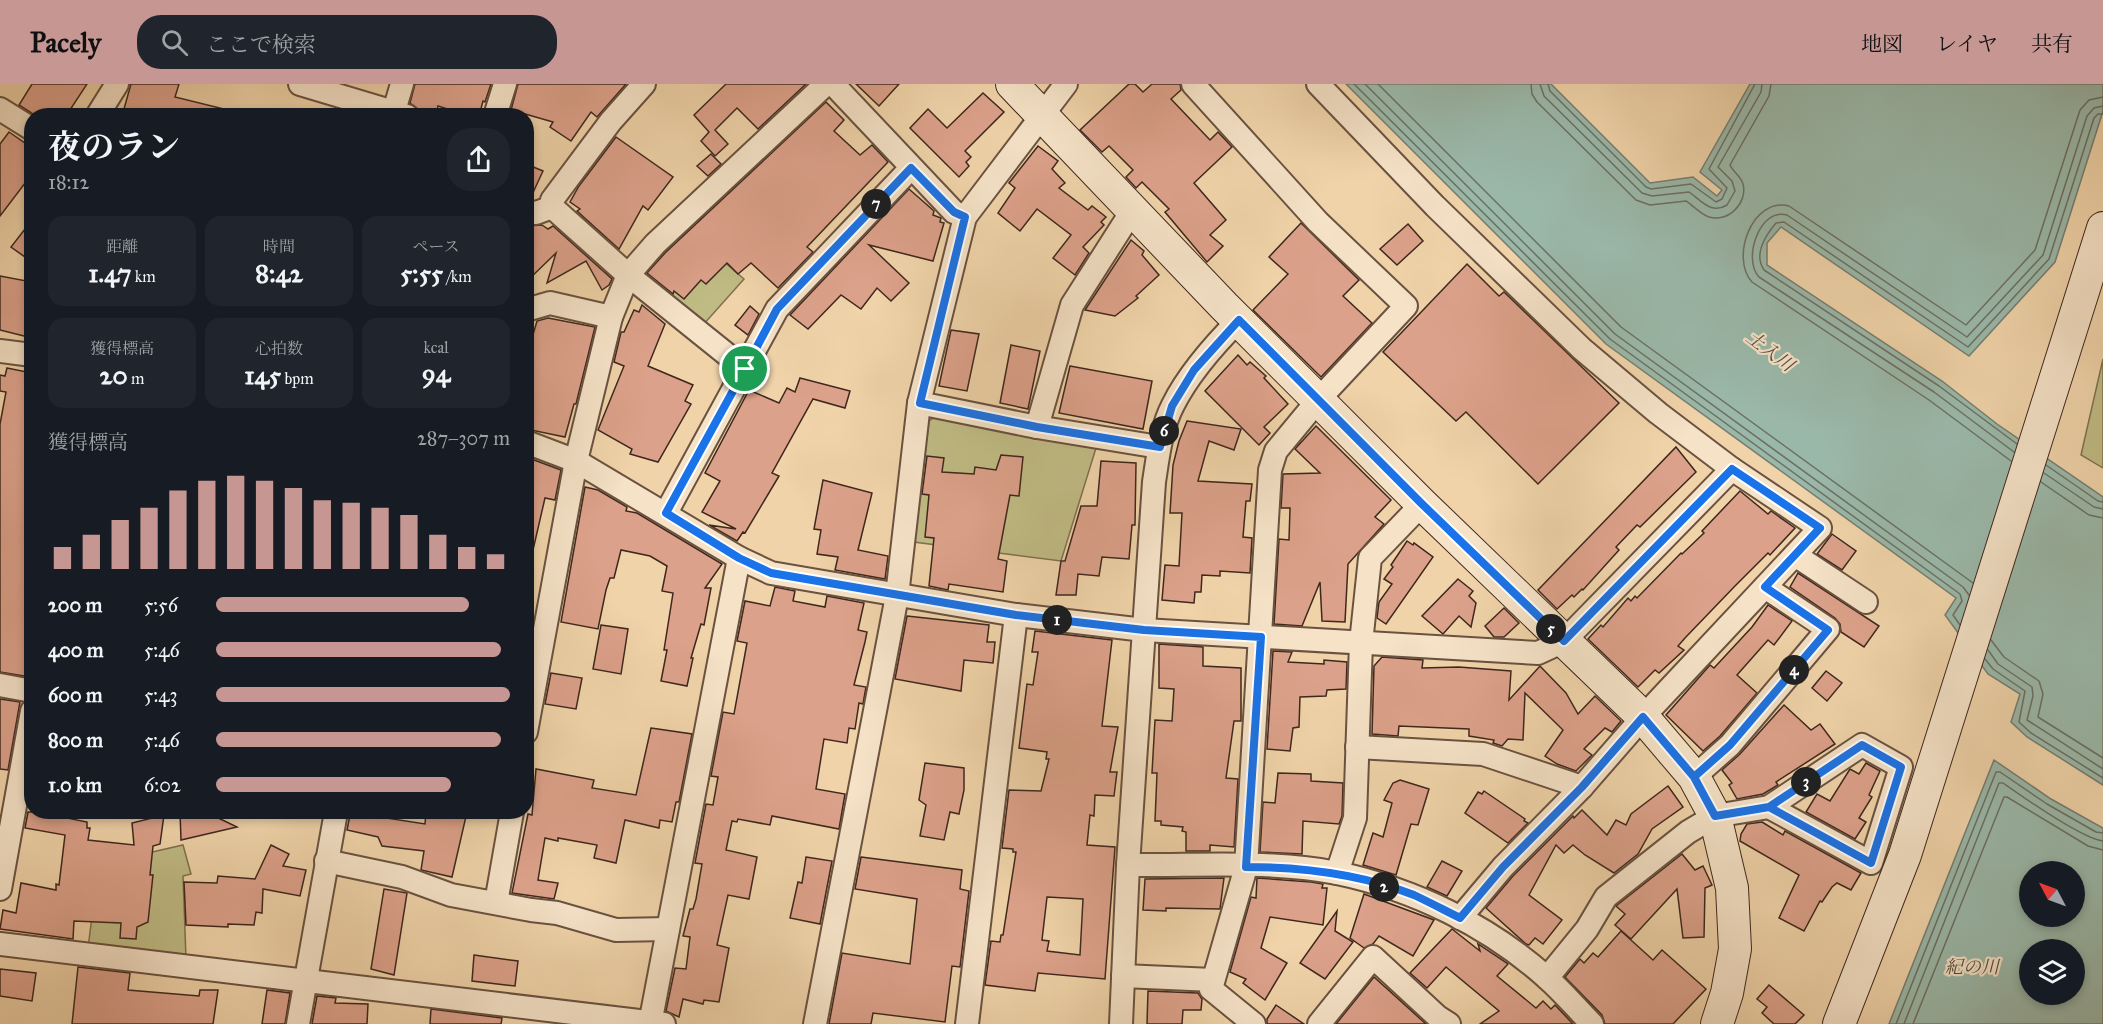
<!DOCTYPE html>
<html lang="ja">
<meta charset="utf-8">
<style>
:root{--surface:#171b24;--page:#20242c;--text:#f1f3f6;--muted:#9ea1a6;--accent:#c59692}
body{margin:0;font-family:"IM FELL Great Primer","Noto Serif JP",serif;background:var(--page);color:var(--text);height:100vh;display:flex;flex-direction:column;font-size:22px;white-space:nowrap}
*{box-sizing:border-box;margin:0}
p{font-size:20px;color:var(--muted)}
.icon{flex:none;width:33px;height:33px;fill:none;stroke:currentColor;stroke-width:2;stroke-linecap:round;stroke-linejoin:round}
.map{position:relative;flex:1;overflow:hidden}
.side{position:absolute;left:24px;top:24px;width:510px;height:711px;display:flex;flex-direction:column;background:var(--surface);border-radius:24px;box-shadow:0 3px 9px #0003}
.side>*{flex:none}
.needle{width:39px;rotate:311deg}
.buttons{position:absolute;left:2019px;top:777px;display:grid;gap:12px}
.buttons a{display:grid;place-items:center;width:66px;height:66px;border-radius:50%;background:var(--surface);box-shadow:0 3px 9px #0003;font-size:30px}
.pin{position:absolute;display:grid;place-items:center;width:51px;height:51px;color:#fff;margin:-26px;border:3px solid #fff;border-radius:50%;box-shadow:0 2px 6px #0007}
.km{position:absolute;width:30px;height:30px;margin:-15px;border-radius:50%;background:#222;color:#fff;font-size:16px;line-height:30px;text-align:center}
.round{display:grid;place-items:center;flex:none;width:63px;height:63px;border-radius:24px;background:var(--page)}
.headline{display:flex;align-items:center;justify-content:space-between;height:102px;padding:0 24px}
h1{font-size:33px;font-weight:700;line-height:45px}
.metrics{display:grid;grid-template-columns:repeat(3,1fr);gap:9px;height:102px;padding:6px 24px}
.metrics div{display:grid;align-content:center;border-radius:15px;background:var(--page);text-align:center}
.metrics b{font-size:26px;font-weight:700}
.metrics small{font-size:16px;font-weight:400}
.metrics p{font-size:16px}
.chart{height:168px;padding:12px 24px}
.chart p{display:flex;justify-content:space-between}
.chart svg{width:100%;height:108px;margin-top:6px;stroke:var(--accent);stroke-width:6}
ul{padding:0 24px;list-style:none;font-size:20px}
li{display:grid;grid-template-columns:96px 72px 1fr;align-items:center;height:45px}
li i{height:15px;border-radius:8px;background:var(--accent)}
header{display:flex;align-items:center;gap:36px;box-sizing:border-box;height:84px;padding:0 30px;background:var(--accent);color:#111}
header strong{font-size:28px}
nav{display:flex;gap:33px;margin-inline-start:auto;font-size:21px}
.search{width:420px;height:54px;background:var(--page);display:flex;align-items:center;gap:15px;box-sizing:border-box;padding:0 21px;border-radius:24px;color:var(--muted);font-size:22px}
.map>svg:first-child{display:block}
</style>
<header>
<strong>Pacely</strong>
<div class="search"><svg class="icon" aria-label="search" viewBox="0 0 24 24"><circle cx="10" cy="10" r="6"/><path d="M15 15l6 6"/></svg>ここで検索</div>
<nav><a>地図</a><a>レイヤ</a><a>共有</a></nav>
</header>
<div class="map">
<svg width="2103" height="940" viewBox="0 0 2103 940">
<rect width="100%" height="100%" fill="#f0d3a9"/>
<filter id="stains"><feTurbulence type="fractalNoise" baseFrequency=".00333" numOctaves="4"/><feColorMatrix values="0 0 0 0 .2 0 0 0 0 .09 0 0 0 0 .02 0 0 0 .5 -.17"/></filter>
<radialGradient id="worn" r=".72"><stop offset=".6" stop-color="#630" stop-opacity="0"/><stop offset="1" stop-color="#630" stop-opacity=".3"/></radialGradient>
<g fill="#c0bb84" stroke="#7f7150" stroke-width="1.5">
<path d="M685,144L744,195L703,241L645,193Z"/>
<path d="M2103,275V384L2081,371Z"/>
<path d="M935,333L1096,364L1061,477L914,458L929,337Z"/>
<path d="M183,761L191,790L183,792L186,875L88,864L99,777L135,772Z"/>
</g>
<g fill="#9ab8a9" stroke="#757e71" stroke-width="1.5" fill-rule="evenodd">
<path d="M1346,0H1551L1650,99L1693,93L1717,112L1722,106L1700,88L1750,0H2103V27L2055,178L1969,272L1781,143L1767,159V181L1942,297L1997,340L2103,413V701L2027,653L2011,638L2020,610L1988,590L1945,531L1956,514L1606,260Z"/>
<path d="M1994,676L2051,715L2103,744V940H1889ZM2030,788H2074V832H2030ZM2030,866H2074V910H2030Z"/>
</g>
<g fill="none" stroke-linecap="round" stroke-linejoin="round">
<g stroke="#6c7063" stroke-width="1.5">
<path d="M1354,0L1610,255L1960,510L1962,517L1953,531L1960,541"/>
<path d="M1365,0L1615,250L1963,503L1969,511"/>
<path d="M1378,0L1621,243L1973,499"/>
<path d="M1531,0L1532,10L1537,18L1636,116L1650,121L1686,117C1694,122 1700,130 1709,133C1728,139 1748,119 1743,100C1741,92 1733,88 1730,81L1769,12L1771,0"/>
<path d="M1540,0L1544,12L1642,109L1652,112L1689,108C1701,116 1711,131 1727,121L1735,107L1732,97L1718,83L1761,8L1762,0"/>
<path d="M1548,0L1550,7L1646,103L1651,105L1691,100L1716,118L1722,115L1727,104L1709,85L1755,0"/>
<path d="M2017,360L1939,302L1764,186C1753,170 1765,152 1776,139L1784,138L1968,263L2049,175L2094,34L2098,30H2103"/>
<path d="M2014,368L1934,308L1759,193C1742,175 1760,123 1787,131L1967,253L2043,171L2087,32L2094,24L2103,22"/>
<path d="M2011,377L1929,316L1752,198C1730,174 1752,113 1789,122L1966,241L2035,166L2080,26L2089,16L2103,13"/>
<path d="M2046,381L2098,417L2103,418"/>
<path d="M2044,389L2094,423L2103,425"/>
<path d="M2041,398L2089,431L2103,434"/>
<path d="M1991,556L2004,573L2039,597L2043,610L2038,633L2103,674"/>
<path d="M1988,566L1998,580L2032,603L2033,612L2027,636L2103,685"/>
<path d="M1985,575L1993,585L2025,607L2019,638L2031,649L2103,694"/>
<path d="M1896,940L1996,688H2000L2047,720L2096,748L2103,749"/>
<path d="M1904,940L1999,699H2003C2023,713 2082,755 2103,757"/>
<path d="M1913,940L2004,713H2007L2088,762L2103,766"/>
</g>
</g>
<g fill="#dca18a" stroke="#3e271d" stroke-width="1.5" fill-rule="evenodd">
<path d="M32,0H87L66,32H36L19,21Z"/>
<path d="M131,0H179L175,13L228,26L227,32H122Z"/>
<path d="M415,0H491L485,18L483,17L479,32H469L438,22L436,30L418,25L410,19Z"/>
<path d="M518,0H626L597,33L591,28L571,57L550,43L553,38L511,26Z"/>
<path d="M726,0H806L758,45L737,24L715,46L728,60L715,72L701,57L709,48L694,31Z"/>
<path d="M856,0H899L879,22Z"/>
<path d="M1129,0H1135L1143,8L1152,0H1180L1181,6L1171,15L1210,56L1218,48L1232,63L1194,99L1226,136L1210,151L1223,162L1207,178L1165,128L1169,125L1142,98L1136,104L1126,93L1133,86L1109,62L1102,68L1080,46Z"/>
<path d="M983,9L1004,28L965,67L971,73L966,78L969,82L959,93L910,44L928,25L947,44Z"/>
<path d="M826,18L844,36L834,47L860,71L872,61L888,78L807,163L813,168L778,204L751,179L738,190L727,179L706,200L701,196L684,215L674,207L673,210L647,189L665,169Z"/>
<path d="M9,48L32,64V90L0,132V60Z"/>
<path d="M616,53L673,93L648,126L643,122L619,165L577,127L580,125L570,118L579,102Z"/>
<path d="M1038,62L1058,77L1052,85L1065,99L1059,104L1088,126L1092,122L1106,133L1101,138L1104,141L1083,163L1089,169L1075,191L1053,174L1071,151L1037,125L1020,147L998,129L1015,104L1009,99Z"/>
<path d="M711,70L721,80L708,92L697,82Z"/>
<path d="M526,80L543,87L530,115H526Z"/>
<path d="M909,105L934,127L933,131L941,134L940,138L944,139L933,177L869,161L909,199L891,217L877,204L861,225L841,211L808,245L790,231Z"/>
<path d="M32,136V178L11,163Z"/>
<path d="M1301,139L1359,196L1343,212L1372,239L1321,293L1253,226L1288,190L1269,173Z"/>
<path d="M1408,140L1423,157L1397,181L1380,165Z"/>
<path d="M542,141L548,145L553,142L612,195L609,201L602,206L586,177L547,199L556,169L526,198V142Z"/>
<path d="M1131,156L1144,167L1142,171L1159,191L1136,212L1138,214L1115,232L1085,226Z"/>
<path d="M1467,180L1499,212L1504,208L1619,319L1538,400L1466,328L1456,337L1383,268Z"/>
<path d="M0,192L32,198V254L0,246Z"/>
<path d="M642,221L665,240L648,282L693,301L685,317L691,320L658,378L630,370L632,365L598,346L624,282L614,278L621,248H624L634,226L639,228Z"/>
<path d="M750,222L759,230L748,251L735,241Z"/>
<path d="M548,234L595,243L576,320H574L565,353L526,345V264H529L537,237Z"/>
<path d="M951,246L979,250L967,307L939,302Z"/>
<path d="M1011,261L1040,267L1028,325L1000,319Z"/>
<path d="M1238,271L1247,281L1250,278L1266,292L1264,294L1288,320L1264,343L1270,349L1259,361L1205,307Z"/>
<path d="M1070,282L1152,297L1143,345L1059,329Z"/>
<path d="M7,284L32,289V568L28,589L24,592L0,588V340L6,308L0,307V291L5,292Z"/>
<path d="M800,294L850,307L845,324L813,315L772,389L779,392L745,449L743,448L737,457L709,441L736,445L702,428L720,397L705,389L749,306L779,319L787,304L795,308Z"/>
<path d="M1187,337L1241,345L1234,366L1209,357L1198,397L1252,400L1250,417H1246L1243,453L1252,454L1250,489L1220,487V492L1202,491L1201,508H1195L1194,519L1162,516L1165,481L1179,482L1182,429H1170L1173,381L1179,357Z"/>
<path d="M1316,342L1391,416L1375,433L1384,440L1348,480L1345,538L1322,537L1320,498L1302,542L1274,540L1279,455L1289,456L1290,424H1281L1283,390L1320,389L1295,365Z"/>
<path d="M1676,363L1696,388L1640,443L1637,441L1616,463L1619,466L1583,506L1582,505L1574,513L1572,511L1557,525L1538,506Z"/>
<path d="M1001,371L1023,373L1019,412L1010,411L998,475L1007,477L1003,508L949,500L948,506L929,502L934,454L925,453L929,411L922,410L927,372L944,374L942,388L974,390L975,383L996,386Z"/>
<path d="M526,373L561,386L555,416L545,414L533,466L526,465Z"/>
<path d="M1101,377L1136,379L1135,441H1132L1129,475L1102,473L1099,492L1078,490L1076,511H1056L1061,477H1065L1081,422H1097Z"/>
<path d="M823,396L872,409L858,466L888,472L885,495L835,486L838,473L817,470L821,446L814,445Z"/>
<path d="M585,403L598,406L627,423L626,427L637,429L722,480L705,504H711L704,541L701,540L691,574H693L687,602L661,597L667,566H664L673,509L662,507L667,482L650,472L621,466L614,494H610L606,506L598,545L561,538Z"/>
<path d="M1740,407L1768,430L1771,427L1795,444L1770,471L1768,469L1735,502L1685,554L1678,562L1684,566L1659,589L1655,586L1638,603L1588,555L1601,541L1603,543L1628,514L1631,517L1635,512L1637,514L1681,469L1682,470L1704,449L1702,447Z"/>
<path d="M1832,450L1856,467L1842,486L1817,470Z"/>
<path d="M1407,457L1413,461L1414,459L1433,473L1386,540L1377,534L1379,518L1392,500L1384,495L1393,483L1391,481Z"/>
<path d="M1798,489L1879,542L1864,563L1841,548L1840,540L1835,534L1790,503Z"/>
<path d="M1458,495L1473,507L1469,512L1476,519L1471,543L1459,532L1443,550L1422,532Z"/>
<path d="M775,503L795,507L793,517L825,523L827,512L864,519L858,546L867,548L865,558L854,601L866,603L863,620L859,619L855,645L849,644L847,659L824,655L816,705L845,710L839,745L772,732L770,741L738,735L737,738L732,737L726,766L757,773L749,815L728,811L717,861L729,864L719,918L704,916L703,920L683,915L679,933L666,927L675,884L686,885L690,853L683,852L690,825H693L696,815L702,780L695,779L706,720L713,721L718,693L711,692L723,628L734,630L747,559L737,557L745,517L770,522Z"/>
<path d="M1768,521L1792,537L1774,561L1768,556L1737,591L1757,609L1720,652L1703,667L1666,631L1710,581L1714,584L1752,543Z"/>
<path d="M1504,524L1519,539L1504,553H1494L1485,542Z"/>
<path d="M907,532L989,541L987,558H995L993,579L964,576L961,607L895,595Z"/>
<path d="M601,541L628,545L621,590L593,585Z"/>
<path d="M1035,547L1112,556L1102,642L1118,643L1110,688H1117L1114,712L1095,711L1094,732L1090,731L1087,761L1115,763L1105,895L1038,889L1035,907L985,901L991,857L1000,858L1001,851H1003L1016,768H1013V765L1002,764L1009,706L1041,707L1049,675H1046L1047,668L1019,664L1027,600L1033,601L1038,568H1032ZM1047,813L1083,815L1080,871L1047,867L1049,857L1042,856Z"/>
<path d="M1159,560L1203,563V582L1241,584V637H1234L1226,694L1238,695L1234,763L1210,761V767H1186V748L1182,747L1183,743L1161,741V737H1155L1157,689H1152L1155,636L1172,637L1174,605L1159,604Z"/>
<path d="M1273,567L1292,568L1288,578L1324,580V576L1347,578L1346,605L1327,606L1326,612L1300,613L1299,643L1293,644L1290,667L1267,665Z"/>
<path d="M1382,573L1423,576L1422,584L1459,583L1511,587L1509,616L1540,582L1566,609L1578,630L1595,612L1621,637L1612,648L1605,644L1584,665L1592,671L1576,687L1557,680L1545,672L1563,646L1525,609L1523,656L1508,655L1502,662L1493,659L1494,656L1469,652V645L1399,642L1398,652L1372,650L1374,582Z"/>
<path d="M1826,587L1842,599L1827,617L1812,604Z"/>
<path d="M551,589L582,594L576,625L545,620Z"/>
<path d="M0,615L20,618L8,686L0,685Z"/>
<path d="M1784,621L1811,646L1820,640L1835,660L1776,698L1778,701L1763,710L1737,715L1729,701L1732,699L1722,686L1740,670Z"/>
<path d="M651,644L692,650L679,718H676L672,738L660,736L659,744L625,736L616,779L594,774L597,761L558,754V757L545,754L538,796L558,799L554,815L512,809L528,730L532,731L536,685L594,696L592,704L636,711Z"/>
<path d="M925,679L964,684V706L959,730L950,728L944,756L920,752L926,721L919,716Z"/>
<path d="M1866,679L1880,687L1869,711L1872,713L1859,734L1866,738L1855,755L1806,728L1817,710L1830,717L1850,685L1859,690Z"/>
<path d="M1278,689L1311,690V697L1343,699L1342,732L1339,740L1303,737L1302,770L1260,768L1263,718L1275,719Z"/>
<path d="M1400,696L1429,705L1418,741L1411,740L1396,791L1363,781L1373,749L1383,753L1392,719L1384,716L1393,699Z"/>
<path d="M1668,702L1683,723L1652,745L1638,770L1614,789L1585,771L1573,761L1564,769L1556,761L1529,811L1562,836L1543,860L1535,854L1529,861L1526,860L1486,824L1513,792L1573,732L1574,734L1582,726L1607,751L1616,736L1626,741L1631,730Z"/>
<path d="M1484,707L1525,735L1524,737L1528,739L1508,759L1465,729L1478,708L1482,710Z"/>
<path d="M28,728H63L62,733L87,738V744H90L88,756L134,761L132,739L164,731L160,760L153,762L150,791H153L148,838L137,843L136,855L120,854L121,839L74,837L73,855L0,845L3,826L16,829L21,799L56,806V800L59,801L65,751L25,744Z"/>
<path d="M180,728H206L237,743L181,756Z"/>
<path d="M357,728L388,730L386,734L425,740L426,728H467L452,793L421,786L424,767L382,762L378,753L347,746L350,731L356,732Z"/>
<path d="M1762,738L1783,751L1785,747L1861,789L1851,806L1837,799L1832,803L1822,818L1820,817L1804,847L1779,834L1799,791L1740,757L1741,750L1747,740Z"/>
<path d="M271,761L289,770L283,782L306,786L300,812L263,805L262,829L256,828L254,841L228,840V843L186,841L184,798L217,799L218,792L255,795Z"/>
<path d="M1682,770L1695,786L1703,782L1712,801L1705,804L1704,853L1683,854L1677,805L1631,855L1615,841L1625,830L1616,822Z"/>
<path d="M806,773L832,777L820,840L790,834L798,798L802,799Z"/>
<path d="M861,773L962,786L960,805L969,807L960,883L952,882L945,938L873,929L871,940H829L842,869L910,880L917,815L855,805Z"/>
<path d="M1442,777L1462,787L1447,812L1427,803Z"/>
<path d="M1224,794L1220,825L1166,824V827L1143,826L1145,795Z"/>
<path d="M1257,794L1311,798L1323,800L1322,804H1327L1323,841L1270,833L1261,864L1287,879L1265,916L1243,899L1246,895L1230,888L1251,813L1256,814Z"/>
<path d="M384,805L407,809L394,891L371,885Z"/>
<path d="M1364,810L1434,836L1413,872L1379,852L1373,860L1364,864L1350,854Z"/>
<path d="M1337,827L1335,847L1353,858L1325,895L1300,879Z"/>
<path d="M1452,845L1480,867L1478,860L1508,880L1497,892L1536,924L1543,917L1551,925L1555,921L1573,940H1480L1499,927L1446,883L1427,904L1410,889Z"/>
<path d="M1621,847L1653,876L1662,866L1706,905L1673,940H1605L1602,931L1565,893L1580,875L1584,879L1593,869L1598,873Z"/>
<path d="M474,871L518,877L515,902L472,897Z"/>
<path d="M78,883L130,889L128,906L199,912L200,906H218L213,940H72Z"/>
<path d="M0,885L36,889L32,917L0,912Z"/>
<path d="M1374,893L1426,940H1336Z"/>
<path d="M1769,901L1804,931L1795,940H1774L1762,929L1767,923L1757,915Z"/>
<path d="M267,906L290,909L285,940H262Z"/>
<path d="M1148,907L1198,909L1202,915L1201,926H1183L1182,940H1147Z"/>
<path d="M317,912L336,914L335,919L368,920L367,940H312Z"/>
<path d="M1276,921L1304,940H1267V935Z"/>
<path d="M431,925L502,934L501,940H430Z"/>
</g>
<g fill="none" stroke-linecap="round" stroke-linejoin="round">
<g stroke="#6a5240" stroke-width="26">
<g id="street">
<path d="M300,0L407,32"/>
<path d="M644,0L611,37L552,116V123L628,191L745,285"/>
<path d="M833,0L954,128L965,133L1066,0"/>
<path d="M1193,0L1318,138L1406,222L1319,315L1276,367L1270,386L1246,783L1211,905L1254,940"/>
<path d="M1318,0L1435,122L1582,265L1658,329L1732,385L1820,444L1643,633L1582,703L1503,783L1460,834"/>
<path d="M0,25L32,45"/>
<path d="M394,27L402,0"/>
<path d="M97,32L117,0"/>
<path d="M495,32L505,0"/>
<path d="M526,128L536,129L552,123"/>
<path d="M965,133L919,319L1037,343L1159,363"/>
<path d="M526,226L550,219L611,233L628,191L655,160L826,0"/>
<path d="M0,267L32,271"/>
<path d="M1037,343L1072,221L1132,127"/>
<path d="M526,358L576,377L739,474L771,489L1016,531L1144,546L1538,569L1564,557L1732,385"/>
<path d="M666,429L777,225L911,84"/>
<path d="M1795,471L1866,518"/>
<path d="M0,601L32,607"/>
<path d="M526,648L576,377L611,233"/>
<path d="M1357,663L1483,670L1582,703"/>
<path d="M1694,693L1730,661L1828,545L1765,503"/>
<path d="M326,777L402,793L451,811L531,826L557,829L616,846L668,845"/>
<path d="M1128,781C1193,782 1275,776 1337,789C1414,805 1489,842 1547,894C1563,908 1577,925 1592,940"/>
<path d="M1337,789L1355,734L1361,559L1370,474L1422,420"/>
<path d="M0,805L32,627"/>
<path d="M496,819L512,728"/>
<path d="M0,860L664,940"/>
<path d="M1123,892L1213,896"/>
<path d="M1547,894L1587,845L1606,813L1688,748L1715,732L1769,723L1862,661L1901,683L1871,779L1769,723"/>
<path d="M298,940L336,728"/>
<path d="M650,940L739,474"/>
<path d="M815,940L897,512L919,319"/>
<path d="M967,940L1016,531"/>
<path d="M1121,940L1128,781L1154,398C1158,372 1161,344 1173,321C1189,289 1214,261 1239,236"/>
<path d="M1319,940L1373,873L1438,933L1449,940"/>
</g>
</g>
<g stroke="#3e271d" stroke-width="34">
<g id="secondary">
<path d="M1012,0L1224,222L1422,420L1643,633L1694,693L1715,732L1732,804L1735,865L1727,909L1717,940"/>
<path d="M1839,940L1905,771L2103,144"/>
</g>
</g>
<use href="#street" stroke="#f5e2c7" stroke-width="22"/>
<use href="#secondary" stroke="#f5e2c7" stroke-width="32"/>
</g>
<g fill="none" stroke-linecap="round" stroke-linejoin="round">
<g stroke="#fff" stroke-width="12">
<path id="route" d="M745,285L666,429L739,474L771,489L1016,531L1144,546L1261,553L1246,783C1303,783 1361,790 1414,811C1429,818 1444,826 1460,834L1503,783L1582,703L1643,633L1694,693L1715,732L1769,723L1862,661L1901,683L1871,779L1769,723L1715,732L1694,693L1730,661L1828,546L1765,503L1820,444L1732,385L1564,557L1422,420L1239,236L1194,286L1172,322L1160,363L1037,343L920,319L965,133L954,128L911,84L777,225L745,285"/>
</g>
<use href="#route" stroke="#1a73e8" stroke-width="8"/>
</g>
<g text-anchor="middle" stroke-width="4.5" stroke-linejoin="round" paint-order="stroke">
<g font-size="18" font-style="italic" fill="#554b40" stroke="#f5e2c7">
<text transform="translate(1770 267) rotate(37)" y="6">土入川</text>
<text x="1972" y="889">紀の川</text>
</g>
</g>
<rect width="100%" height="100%" filter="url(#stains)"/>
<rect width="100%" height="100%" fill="url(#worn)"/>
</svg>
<div class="buttons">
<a><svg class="needle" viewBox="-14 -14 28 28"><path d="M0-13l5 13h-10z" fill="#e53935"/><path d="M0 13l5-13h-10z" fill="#9ea1a6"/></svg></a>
<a><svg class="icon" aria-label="layers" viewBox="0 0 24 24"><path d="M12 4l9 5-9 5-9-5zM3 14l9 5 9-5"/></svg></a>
</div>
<div class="pin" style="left:745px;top:285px;background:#1e9e55"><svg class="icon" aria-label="arrive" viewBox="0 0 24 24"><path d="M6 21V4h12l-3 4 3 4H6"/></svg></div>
<b class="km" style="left:1057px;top:536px">1</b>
<b class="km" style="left:1384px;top:803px">2</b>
<b class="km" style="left:1806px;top:698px">3</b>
<b class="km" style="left:1794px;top:586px">4</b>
<b class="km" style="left:1551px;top:545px">5</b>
<b class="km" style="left:1164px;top:347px">6</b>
<b class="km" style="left:876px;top:120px">7</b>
<section class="side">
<div class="headline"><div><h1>夜のラン</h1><p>18:12</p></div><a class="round"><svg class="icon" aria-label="share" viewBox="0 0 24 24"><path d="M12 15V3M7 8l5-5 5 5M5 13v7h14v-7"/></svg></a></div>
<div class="metrics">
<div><p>距離</p><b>1.47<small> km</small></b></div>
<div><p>時間</p><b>8:42</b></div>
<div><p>ペース</p><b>5:55<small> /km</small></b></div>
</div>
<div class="metrics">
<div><p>獲得標高</p><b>20<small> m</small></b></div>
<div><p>心拍数</p><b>145<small> bpm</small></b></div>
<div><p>kcal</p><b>94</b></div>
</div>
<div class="chart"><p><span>獲得標高</span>287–307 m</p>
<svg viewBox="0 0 160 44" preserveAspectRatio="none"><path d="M5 44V35M15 44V30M25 44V24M35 44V19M45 44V12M55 44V8M65 44V6M75 44V8M85 44V11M95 44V16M105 44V17M115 44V19M125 44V22M135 44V30M145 44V35M155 44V38"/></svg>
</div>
<ul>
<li><b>200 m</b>5:56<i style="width:86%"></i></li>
<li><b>400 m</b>5:46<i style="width:97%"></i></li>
<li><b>600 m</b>5:43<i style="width:100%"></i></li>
<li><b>800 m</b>5:46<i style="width:97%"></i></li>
<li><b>1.0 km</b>6:02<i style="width:80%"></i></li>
</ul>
</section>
</div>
